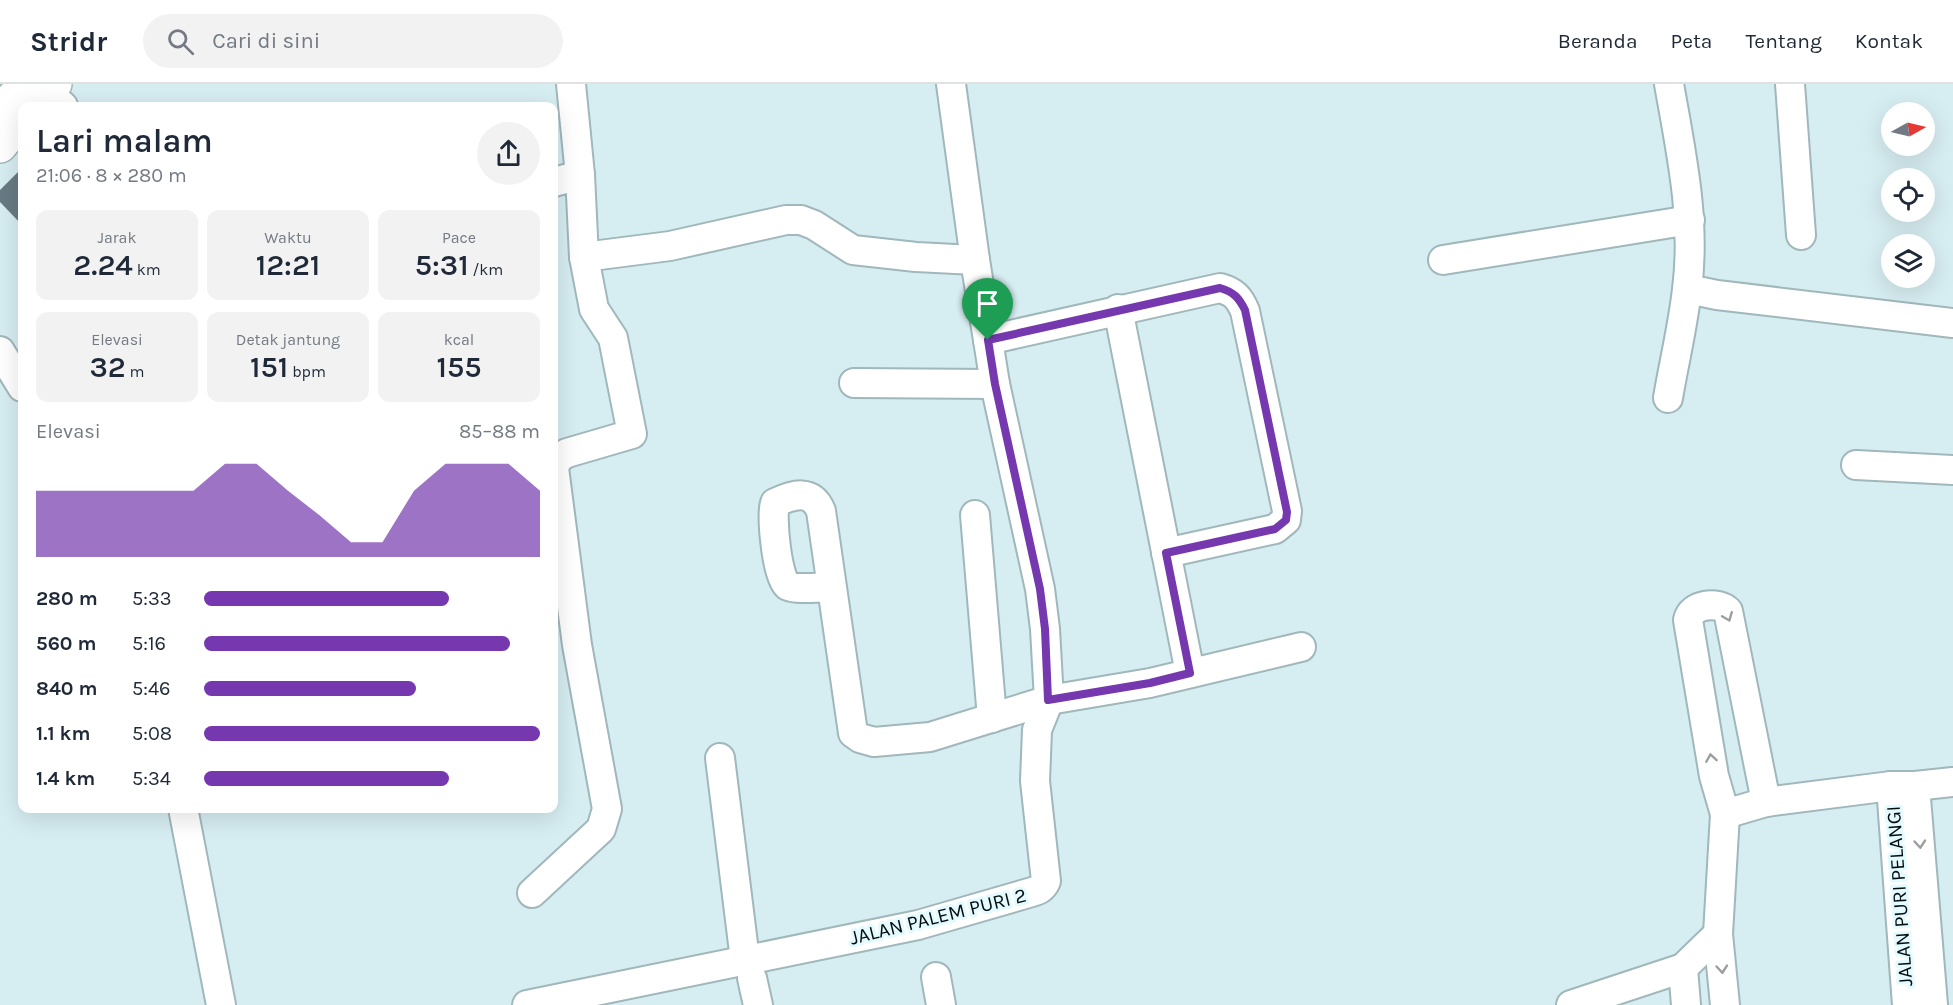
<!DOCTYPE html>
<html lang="id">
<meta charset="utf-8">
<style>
:root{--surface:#fff;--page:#f2f2f3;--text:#1f2937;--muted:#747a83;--line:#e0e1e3;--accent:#7538ae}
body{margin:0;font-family:Karla,sans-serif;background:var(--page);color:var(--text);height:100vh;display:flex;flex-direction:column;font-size:22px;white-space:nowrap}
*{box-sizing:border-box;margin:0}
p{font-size:20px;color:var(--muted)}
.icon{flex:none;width:33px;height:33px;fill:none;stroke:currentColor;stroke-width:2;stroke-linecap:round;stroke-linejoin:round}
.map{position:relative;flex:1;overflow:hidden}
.panel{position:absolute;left:18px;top:18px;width:540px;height:711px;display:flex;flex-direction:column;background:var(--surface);border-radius:12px;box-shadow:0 6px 24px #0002}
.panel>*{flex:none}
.needle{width:39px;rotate:82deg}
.fabs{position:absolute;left:1881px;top:18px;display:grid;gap:12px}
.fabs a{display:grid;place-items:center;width:54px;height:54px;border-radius:50%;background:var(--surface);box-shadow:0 6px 24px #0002;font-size:30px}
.pin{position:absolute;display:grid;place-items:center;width:51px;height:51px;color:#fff;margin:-62px -26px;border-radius:50% 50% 50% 0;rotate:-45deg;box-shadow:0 0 6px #0007}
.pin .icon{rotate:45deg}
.round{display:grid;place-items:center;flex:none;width:63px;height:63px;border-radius:32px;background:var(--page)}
.headline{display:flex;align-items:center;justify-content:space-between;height:102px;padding:0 18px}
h1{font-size:33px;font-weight:600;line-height:45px}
.stats{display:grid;grid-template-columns:repeat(3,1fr);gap:9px;height:102px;padding:6px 18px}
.stats div{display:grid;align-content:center;border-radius:12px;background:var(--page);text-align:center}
.stats b{font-size:30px;font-weight:600}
.stats small{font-size:16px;font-weight:400}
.stats p{font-size:16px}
.chart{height:168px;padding:12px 18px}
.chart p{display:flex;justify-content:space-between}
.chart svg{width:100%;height:108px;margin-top:6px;fill:var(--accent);opacity:.7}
ul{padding:0 18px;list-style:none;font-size:20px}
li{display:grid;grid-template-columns:96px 72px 1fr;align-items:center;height:45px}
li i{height:15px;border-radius:8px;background:var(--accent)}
header{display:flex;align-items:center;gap:36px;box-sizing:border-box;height:84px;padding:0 30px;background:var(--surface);border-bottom:2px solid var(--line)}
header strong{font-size:28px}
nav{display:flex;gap:33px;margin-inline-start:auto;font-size:21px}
.search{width:420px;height:54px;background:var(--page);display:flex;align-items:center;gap:15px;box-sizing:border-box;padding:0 21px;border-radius:33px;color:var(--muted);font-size:22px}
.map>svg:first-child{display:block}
</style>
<header>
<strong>Stridr</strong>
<div class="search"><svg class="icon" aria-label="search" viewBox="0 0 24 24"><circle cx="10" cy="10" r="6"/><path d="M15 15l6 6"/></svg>Cari di sini</div>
<nav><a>Beranda</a><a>Peta</a><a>Tentang</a><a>Kontak</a></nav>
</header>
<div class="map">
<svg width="1953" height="921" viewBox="0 0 1953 921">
<rect width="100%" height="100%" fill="#d6edf1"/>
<path fill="#687a83" d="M22,84V141L0,118V106Z"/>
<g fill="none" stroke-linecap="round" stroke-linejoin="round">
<g stroke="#a0b7bb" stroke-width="32">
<g id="minor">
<path d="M1790,0L1801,151"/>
<path d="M47,8L63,22"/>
<path d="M0,24L22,0"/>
<path d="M554,98L580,91"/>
<path d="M584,173L670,162L786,136H801L814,141L853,166L916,173L975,176"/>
<path d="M1443,176L1690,136"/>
<path d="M1688,205L1717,211L1953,239"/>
<path d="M1118,225L1190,589"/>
<path d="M988,256L1220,204C1234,208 1239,213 1245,227L1287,427L1286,436L1275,445L1166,469"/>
<path d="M0,267L22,303"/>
<path d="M854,299L995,300"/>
<path d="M1668,314C1674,278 1683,242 1687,205C1696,136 1681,68 1669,0"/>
<path d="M1856,381L1953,386"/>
<path d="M975,431L992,634"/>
<path d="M831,503C821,503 797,506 788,502C777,496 771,432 775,419C794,410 812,405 821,427L853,649L860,654L874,658L930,653L1049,616L1150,599L1301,563"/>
<path d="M720,674L745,876"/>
<path d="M1891,702L1907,921"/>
<path d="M1915,702L1933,921"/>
<path d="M183,724L221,921"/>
<path d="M1725,730L1766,718L1891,702H1915L1953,698"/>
<path d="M532,809L601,745L607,725L577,561L554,384L558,374L567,369L632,350L613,254L594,225L584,173L580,91L571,0"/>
<path d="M1683,884L1686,921"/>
<path d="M936,893L941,921"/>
<path d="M752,894L758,921"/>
<path d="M527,921L918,841L1032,808C1039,806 1043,804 1046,797L1035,697L1037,646L1049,616L1045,545L1040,505L995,300L988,256L975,176L951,0"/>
<path d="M1571,921L1683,884L1718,850"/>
<path d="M1725,921L1718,850L1725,730L1714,692L1688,536C1691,520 1718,517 1728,527L1766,718"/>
</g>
</g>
<g stroke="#a0b7bb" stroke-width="36">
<g id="tertiary">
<path d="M35,22L55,0"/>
<path d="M0,62L22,36"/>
</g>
</g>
<use href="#minor" stroke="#fff" stroke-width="28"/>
<use href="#tertiary" stroke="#fff" stroke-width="33"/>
</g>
<defs><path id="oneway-chevron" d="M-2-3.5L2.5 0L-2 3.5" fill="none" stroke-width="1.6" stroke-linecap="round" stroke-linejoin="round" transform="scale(1.5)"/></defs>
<g stroke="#9b9e9f">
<use href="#oneway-chevron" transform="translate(1728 533) rotate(68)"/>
<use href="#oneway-chevron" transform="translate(1711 674) rotate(-99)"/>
<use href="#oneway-chevron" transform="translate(1920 760) rotate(85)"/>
<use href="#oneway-chevron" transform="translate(1722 885) rotate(85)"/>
</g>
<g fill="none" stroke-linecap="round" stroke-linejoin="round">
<g stroke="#fff" stroke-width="12">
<path id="route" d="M1220,204C1234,208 1239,214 1245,226L1287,428L1286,436L1275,445L1166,469L1190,589L1150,599L1048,616L1045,545L1040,505L995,300L988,256Z"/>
</g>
<use href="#route" stroke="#7538ae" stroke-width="8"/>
</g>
<g text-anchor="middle" stroke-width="6" stroke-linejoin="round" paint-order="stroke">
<g font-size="20" fill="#060d0f" stroke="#e3faff">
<text transform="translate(1899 812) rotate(-94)" y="7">JALAN PURI PELANGI</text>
<text transform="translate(938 832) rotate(-14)" y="7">JALAN PALEM PURI 2</text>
</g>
</g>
</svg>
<div class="fabs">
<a><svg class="needle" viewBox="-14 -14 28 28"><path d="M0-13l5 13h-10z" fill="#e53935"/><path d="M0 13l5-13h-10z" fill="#747a83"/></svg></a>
<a><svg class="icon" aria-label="locate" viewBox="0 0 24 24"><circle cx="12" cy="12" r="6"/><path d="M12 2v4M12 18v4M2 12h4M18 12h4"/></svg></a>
<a><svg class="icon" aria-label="layers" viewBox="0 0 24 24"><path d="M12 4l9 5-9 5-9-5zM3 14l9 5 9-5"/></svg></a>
</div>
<div class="pin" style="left:988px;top:256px;background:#1e9e55"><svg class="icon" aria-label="arrive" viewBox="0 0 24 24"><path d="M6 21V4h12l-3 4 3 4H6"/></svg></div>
<section class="panel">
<div class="headline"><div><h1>Lari malam</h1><p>21:06 · 8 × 280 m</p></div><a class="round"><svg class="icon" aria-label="share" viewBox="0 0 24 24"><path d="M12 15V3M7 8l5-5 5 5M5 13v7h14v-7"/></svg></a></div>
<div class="stats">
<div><p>Jarak</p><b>2.24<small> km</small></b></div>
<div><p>Waktu</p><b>12:21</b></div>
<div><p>Pace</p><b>5:31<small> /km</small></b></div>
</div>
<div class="stats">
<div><p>Elevasi</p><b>32<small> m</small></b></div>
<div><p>Detak jantung</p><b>151<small> bpm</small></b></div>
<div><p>kcal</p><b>155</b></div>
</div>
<div class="chart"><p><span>Elevasi</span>85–88 m</p>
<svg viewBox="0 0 160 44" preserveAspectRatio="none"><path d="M0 44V17L10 17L20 17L30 17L40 17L50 17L60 6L70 6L80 17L90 27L100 38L110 38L120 17L130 6L140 6L150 6L160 17V44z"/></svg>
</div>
<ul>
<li><b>280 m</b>5:33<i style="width:73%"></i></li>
<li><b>560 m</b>5:16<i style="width:91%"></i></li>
<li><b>840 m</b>5:46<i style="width:63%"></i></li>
<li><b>1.1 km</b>5:08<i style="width:100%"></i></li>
<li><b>1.4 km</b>5:34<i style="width:73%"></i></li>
</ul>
</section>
</div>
